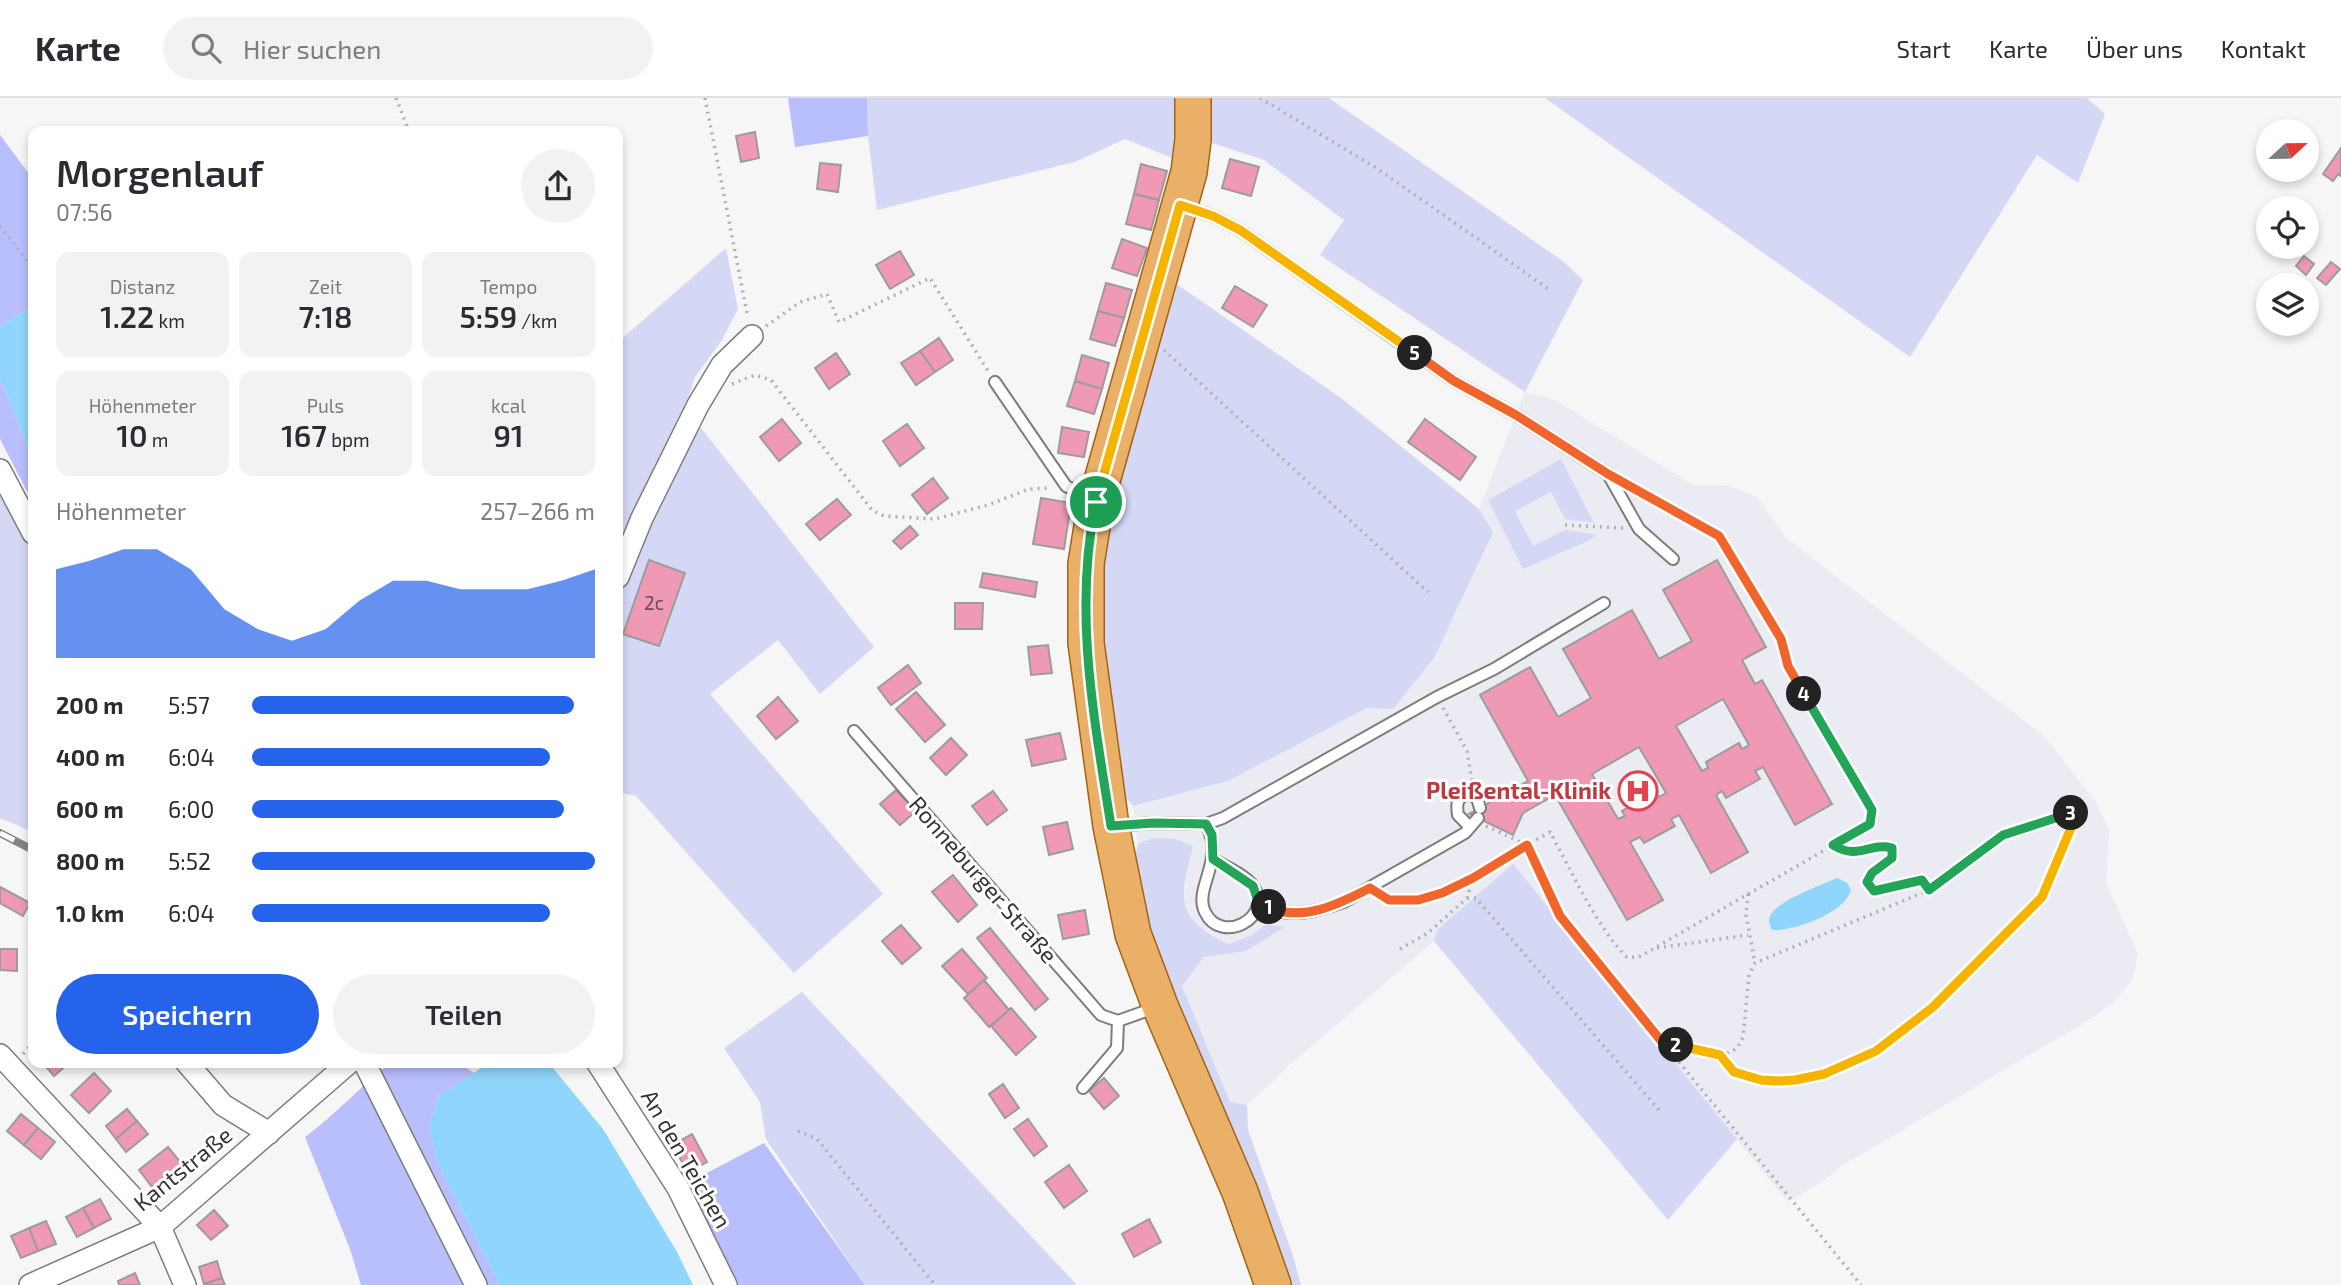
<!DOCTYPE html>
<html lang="de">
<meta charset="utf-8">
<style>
:root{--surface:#fff;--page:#f2f2f3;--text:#2b2b33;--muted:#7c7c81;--line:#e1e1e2;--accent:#2563eb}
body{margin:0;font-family:"Exo 2",sans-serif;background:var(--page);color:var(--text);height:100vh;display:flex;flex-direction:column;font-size:26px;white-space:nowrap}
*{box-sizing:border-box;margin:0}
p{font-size:23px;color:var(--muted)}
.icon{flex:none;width:38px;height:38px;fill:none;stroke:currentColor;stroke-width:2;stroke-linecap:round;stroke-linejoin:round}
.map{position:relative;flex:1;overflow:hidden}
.sheet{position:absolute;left:28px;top:28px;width:595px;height:942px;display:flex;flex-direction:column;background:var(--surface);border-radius:14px;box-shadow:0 4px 10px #0003}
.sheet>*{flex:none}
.needle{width:46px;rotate:68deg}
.tools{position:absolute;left:2256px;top:21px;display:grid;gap:14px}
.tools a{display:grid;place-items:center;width:63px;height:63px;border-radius:50%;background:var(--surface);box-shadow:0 4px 10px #0003;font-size:35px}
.pin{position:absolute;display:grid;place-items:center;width:60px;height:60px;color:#fff;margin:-30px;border:4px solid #fff;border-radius:50%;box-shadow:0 2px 7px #0007}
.km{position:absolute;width:35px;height:35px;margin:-18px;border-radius:50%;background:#222;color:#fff;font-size:19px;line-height:35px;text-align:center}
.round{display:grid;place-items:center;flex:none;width:74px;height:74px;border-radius:37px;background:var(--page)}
.overview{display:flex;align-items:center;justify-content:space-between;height:119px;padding:0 28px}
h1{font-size:38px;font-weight:600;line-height:52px}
.figures{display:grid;grid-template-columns:repeat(3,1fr);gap:10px;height:119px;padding:7px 28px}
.figures div{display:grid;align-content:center;border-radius:14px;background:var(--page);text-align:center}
.figures b{font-size:30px;font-weight:600}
.figures small{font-size:19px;font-weight:400}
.figures p{font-size:19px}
.chart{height:196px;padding:14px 28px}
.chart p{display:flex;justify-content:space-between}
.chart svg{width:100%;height:126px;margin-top:7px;fill:var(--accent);opacity:.7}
.primary-button{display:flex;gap:14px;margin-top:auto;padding:14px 28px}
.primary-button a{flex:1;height:80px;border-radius:42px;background:var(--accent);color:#fff;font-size:28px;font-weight:600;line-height:80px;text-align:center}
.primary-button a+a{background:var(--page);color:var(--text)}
ul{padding:0 28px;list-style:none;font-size:23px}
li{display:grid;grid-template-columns:112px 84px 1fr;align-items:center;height:52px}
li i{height:18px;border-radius:9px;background:var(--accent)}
header{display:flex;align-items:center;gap:42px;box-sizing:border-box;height:98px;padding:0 35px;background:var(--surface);border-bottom:2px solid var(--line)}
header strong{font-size:33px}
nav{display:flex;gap:38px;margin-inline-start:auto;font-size:24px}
.search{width:490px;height:63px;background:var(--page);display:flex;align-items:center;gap:18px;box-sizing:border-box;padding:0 24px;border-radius:38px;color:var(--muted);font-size:26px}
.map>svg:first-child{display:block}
</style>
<header>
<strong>Karte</strong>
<div class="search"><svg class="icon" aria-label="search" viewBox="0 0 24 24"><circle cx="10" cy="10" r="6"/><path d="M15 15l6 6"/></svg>Hier suchen</div>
<nav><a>Start</a><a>Karte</a><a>Über uns</a><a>Kontakt</a></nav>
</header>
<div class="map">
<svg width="2341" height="1187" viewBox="0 0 2341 1187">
<rect width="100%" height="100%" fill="#f6f6f7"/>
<path fill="#eaebf3" d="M1525,294L1553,301L1694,387H1727L1758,400L1786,440L2045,639L2095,703L2109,732L2106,785L2138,856L2133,880L2117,901L2092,920L1840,1069L1821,1084L1788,1104L1513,767L1437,832L1434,843L1292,965L1247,1007L1230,1004L1182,887L1204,859L1246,852L1284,829L1266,826L1252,837L1229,846L1217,841L1194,824L1183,800L1193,748L1153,740L1138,746L1133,708L1228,683L1367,610L1493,434L1479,411Z"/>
<g fill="#d5d8f5">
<path d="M867,0H1181L1180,63L1125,41L1075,64L877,112L868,38Z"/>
<path d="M1209,0H1329L1564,164L1583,182L1525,294L1320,157L1344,122L1264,62L1212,45Z"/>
<path d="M1545,0H2087L2105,16L2078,85L2037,57L1910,259Z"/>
<path d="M726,150L738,211L722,242L695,279L682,320L701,330L874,549L820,596L778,542L710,596L883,796L794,875L636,698L618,694V244Z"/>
<path d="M1171,182L1341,300L1479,411L1493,434L1434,560L1393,611L1367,610L1228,683L1133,708L1115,686L1096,523L1106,407Z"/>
<path d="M1561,361L1594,425L1565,421L1551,394L1515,413L1533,448L1565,432L1597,437L1588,443L1523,471L1488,402Z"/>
<path d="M0,390L33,451V734L0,720Z"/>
<path d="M1153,740L1175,741L1193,748C1190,764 1183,784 1184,799C1185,823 1210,838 1229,846L1252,837L1266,826L1285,829L1246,853L1204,859L1182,888L1230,1004L1247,1007L1248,1032L1293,1158L1301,1187H1288L1157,862L1133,764L1138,746Z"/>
<path d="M1513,766L1737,1041L1668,1122L1434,843L1437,832Z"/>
<path d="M802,894L1077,1187H865L766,1041L760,1004L724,950Z"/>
</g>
<g fill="#b9befc">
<path d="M788,0H867L868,38L795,49Z"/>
<path d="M0,37L33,81V210L13,219L0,229Z"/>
<path d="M0,280L30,354L33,405L0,341Z"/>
<path d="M391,964H458L474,975L439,998L429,1028L439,1068L500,1187H361L350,1151L305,1039C336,1016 361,988 391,964Z"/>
<path d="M764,1045L865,1187H726L678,1090Z"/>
</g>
<g fill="#90d5fc">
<path d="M33,210V383L30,354L0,280V229L13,219Z"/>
<path d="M1837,780L1847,785L1851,792C1844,816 1794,833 1772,832C1770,827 1767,822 1771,816C1780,802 1821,787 1837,780Z"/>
<path d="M490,964H548L603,1031L677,1154L693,1187H500L439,1068L429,1028L439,998Z"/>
</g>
<g fill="#f099b4" stroke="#9d9c9d" stroke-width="2" fill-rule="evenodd">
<path d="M755,34L759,60L741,64L736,38Z"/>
<path d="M2341,50V78L2338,76L2333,83L2323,76Z"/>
<path d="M1230,61L1259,69L1251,98L1222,90Z"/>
<path d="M820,65L841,67L838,94L817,91Z"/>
<path d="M1141,66L1167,73L1159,102L1134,96Z"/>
<path d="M1134,96L1159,102L1151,132L1126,126Z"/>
<path d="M1122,141L1147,150L1137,178L1112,170Z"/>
<path d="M900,153L914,177L890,191L876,167Z"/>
<path d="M2304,158L2314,166L2306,177L2296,168Z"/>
<path d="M2331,164L2340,171L2326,187L2317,180Z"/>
<path d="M1106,185L1132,192L1124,220L1098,213Z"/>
<path d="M1235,188L1267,207L1253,229L1222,210Z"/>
<path d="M1098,213L1124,220L1115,248L1090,241Z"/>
<path d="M939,240L953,262L935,274L920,253Z"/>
<path d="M920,253L935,274L916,287L901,265Z"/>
<path d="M836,255L850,276L829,291L815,270Z"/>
<path d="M1082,257L1109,265L1102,291L1075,283Z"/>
<path d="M1075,283L1102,291L1094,316L1067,308Z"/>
<path d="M782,321L801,345L779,363L760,339Z"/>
<path d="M1425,321L1476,359L1460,382L1408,344Z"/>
<path d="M907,326L924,350L900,368L883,343Z"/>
<path d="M1062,329L1089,334L1084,359L1058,355Z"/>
<path d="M933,380L948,400L927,416L912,397Z"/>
<path d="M1041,400L1071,405L1064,451L1033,446Z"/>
<path d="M837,401L851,417L820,442L806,426Z"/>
<path d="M910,428L918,437L901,451L893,443Z"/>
<path d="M649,462L685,475L659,548L623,536Z"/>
<path d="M1717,462L1766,549L1742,562L1755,586L1762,582L1832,706L1795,727L1763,669L1755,673L1760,681L1726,700L1722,693L1716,697L1748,754L1711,775L1679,717L1671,721L1675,728L1644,745L1640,739L1630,744L1663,802L1627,822L1555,697L1523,715L1513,737L1469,716L1528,683L1480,597L1530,569L1558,619L1591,600L1563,551L1632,512L1659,561L1692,543L1663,492ZM1723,601L1749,647L1742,651L1739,645L1706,664L1708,670L1702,673L1676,628ZM1639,649L1666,695L1659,699L1655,693L1622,713L1625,718L1618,721L1592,676Z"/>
<path d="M983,475L1037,484L1035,499L980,489Z"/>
<path d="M955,505H983L982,531H955Z"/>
<path d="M1048,547L1052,575L1031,577L1028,549Z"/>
<path d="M908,567L921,585L891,607L878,590Z"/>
<path d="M916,594L945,627L925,644L896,611Z"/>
<path d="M778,599L798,623L776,641L757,618Z"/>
<path d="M1060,635L1066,661L1032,668L1026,642Z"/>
<path d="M951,640L967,657L946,677L930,660Z"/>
<path d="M896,692L916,713L900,727L880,706Z"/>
<path d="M993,693L1007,712L987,727L972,708Z"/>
<path d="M1067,724L1073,751L1049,757L1043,729Z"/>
<path d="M953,777L977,807L958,824L932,794Z"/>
<path d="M0,789L30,805L23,818L0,805Z"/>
<path d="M1085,812L1089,836L1063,841L1058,817Z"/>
<path d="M901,827L921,850L902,866L882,843Z"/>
<path d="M990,830L1048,901L1035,912L977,840Z"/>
<path d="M0,851H17V873L0,872Z"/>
<path d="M962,851L987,880L968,896L942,868Z"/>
<path d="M984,882L1009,912L989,929L964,900Z"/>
<path d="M1011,910L1036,939L1016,957L991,928Z"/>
<path d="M42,964H70L54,978Z"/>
<path d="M94,975L111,993L89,1015L71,997Z"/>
<path d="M1104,980L1119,998L1104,1011L1089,993Z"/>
<path d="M1003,986L1019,1010L1005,1020L989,996Z"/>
<path d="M127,1011L137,1023L116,1041L106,1028Z"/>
<path d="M21,1016L38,1030L24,1047L7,1033Z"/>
<path d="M1028,1021L1047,1048L1034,1058L1014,1031Z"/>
<path d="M137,1023L148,1036L126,1054L116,1041Z"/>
<path d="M38,1030L55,1044L41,1061L24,1047Z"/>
<path d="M692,1036L707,1064L688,1074L672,1047Z"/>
<path d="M168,1049L182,1066L152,1089L139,1072Z"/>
<path d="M1069,1067L1087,1093L1064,1110L1045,1084Z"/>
<path d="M100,1101L111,1121L94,1130L83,1110Z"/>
<path d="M83,1110L94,1130L77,1139L66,1119Z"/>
<path d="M214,1112L228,1128L211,1142L197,1127Z"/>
<path d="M1149,1121L1161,1144L1134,1159L1122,1136Z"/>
<path d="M46,1123L56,1146L38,1153L29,1130Z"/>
<path d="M29,1130L38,1153L21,1160L11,1138Z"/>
<path d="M217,1163L222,1180L204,1186L199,1169Z"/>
<path d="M135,1175L140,1187H119L118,1183Z"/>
<path d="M222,1180L225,1187H204V1186Z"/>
</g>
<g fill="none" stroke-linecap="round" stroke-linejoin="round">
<g stroke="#7d7d7e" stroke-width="14">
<g id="lane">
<path d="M1183,108L1213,118L1240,132L1454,283L1516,317L1600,371L1608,376L1639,431L1673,461"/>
<path d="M995,284L1066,388L1091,401"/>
<path d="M854,633L1101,917L1118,923"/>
<path d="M1206,726C1226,763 1193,790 1205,814C1221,848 1275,819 1253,788C1247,778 1224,768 1213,761"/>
<path d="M1115,728L1153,725L1206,726L1223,720L1437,599L1494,571L1604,505"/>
<path d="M1469,728L1458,717C1456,705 1457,699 1469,696L1477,700L1480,710"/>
<path d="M1258,803C1264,806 1271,811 1278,813C1300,819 1324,811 1344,804L1465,735L1478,720"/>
<path d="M1083,990L1117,950L1118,923L1157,909"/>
</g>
</g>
<g stroke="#7d7d7e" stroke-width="24">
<g id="street">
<path d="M0,372L33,435"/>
<path d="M618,479L642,420L698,307L722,267L752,238"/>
<path d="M0,957L160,1129L185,1187"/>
<path d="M186,964L223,1007L269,1035"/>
<path d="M364,964L476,1187"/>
<path d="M597,964L678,1090L726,1187"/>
<path d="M30,1187L160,1129L350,964"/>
</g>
</g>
<g stroke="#a36314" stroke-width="38">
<path id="primary" d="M1193,0V42L1189,74L1096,404L1086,466V545L1111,728L1133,836L1160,908L1240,1094L1273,1187"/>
</g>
<g stroke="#b0b0b0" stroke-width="3.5" stroke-dasharray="2 5" stroke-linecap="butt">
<path d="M396,0L409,33"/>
<path d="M705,0L748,220"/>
<path d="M1260,0L1378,71L1550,192"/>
<path d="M0,128L33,170"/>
<path d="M766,228L800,204L827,196L839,224L930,180L988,273"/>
<path d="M1164,252L1428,494"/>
<path d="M732,286L755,277L771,282L872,412L884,418L935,421L988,407L1029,391L1051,390"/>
<path d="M1565,427L1623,430"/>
<path d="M1443,610L1467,653L1472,683"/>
<path d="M1486,728L1527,747L1550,734C1570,770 1598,832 1627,859H1639L1870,726L1872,712L1788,568L1781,541L1719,438L1631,389"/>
<path d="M1833,747C1859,762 1869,744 1892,750V760L1872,775L1867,784L1874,793L1922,782L1929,792"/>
<path d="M1748,796L1746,817L1755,865"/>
<path d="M1381,797C1422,821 1491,766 1527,747L1560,818L1861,1187"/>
<path d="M1467,800H1476L1659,1012"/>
<path d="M1657,850L1748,837"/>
<path d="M1400,851L1428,835L1467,800L1473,780"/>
<path d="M1662,944L1720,957L1734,974L1761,982L1777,983L1824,976L1876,953L1933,909L2042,799L2076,718L2069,714L2003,737L1929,792L1755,865L1749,877L1743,939C1738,951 1732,955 1720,957"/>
<path d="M23,956L33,945"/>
<path d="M798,1033L817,1041L935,1187"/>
</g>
<use href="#lane" stroke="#fff" stroke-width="10"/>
<use href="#street" stroke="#fff" stroke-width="21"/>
<use href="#primary" stroke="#ebb067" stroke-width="35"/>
<g stroke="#848484" stroke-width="8">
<path id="rail" d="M0,735L33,752"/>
</g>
<use href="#rail" stroke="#fff" stroke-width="5" stroke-dasharray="16" stroke-linecap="butt"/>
</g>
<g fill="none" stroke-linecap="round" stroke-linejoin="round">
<g stroke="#fff" stroke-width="14">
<path id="split-1" d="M1096,404C1073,512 1094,620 1111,728L1153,725L1206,726L1212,737L1213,761L1253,788L1258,803L1269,809"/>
</g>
<g stroke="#fff" stroke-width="14">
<path id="split-2" d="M1269,809C1302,825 1341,805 1370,790L1389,802H1418L1442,795L1473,780L1527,747L1560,818L1662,944L1676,947"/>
</g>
<g stroke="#fff" stroke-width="14">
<path id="split-3" d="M1676,947L1720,957L1734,974L1761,982L1777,983L1795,982L1824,976L1876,953L1933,909L2042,799L2076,718L2071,715"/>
</g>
<g stroke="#fff" stroke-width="14">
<path id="split-4" d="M1804,596L1872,712L1870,726L1833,747C1859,763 1869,744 1892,750V760L1872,775L1867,784L1874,793L1922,782L1929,792L2003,737L2071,715"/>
</g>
<g stroke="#fff" stroke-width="14">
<path id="split-5" d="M1415,255L1454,283L1516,317L1608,376L1719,438L1781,541L1788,568L1804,596"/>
</g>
<g stroke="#fff" stroke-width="14">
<path id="split-6" d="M1096,404L1180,107L1213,118L1240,132L1415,255"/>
</g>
<use href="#split-1" stroke="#22a559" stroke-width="9"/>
<use href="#split-2" stroke="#f0652b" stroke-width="9"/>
<use href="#split-3" stroke="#f5b400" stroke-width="9"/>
<use href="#split-4" stroke="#22a559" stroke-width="9"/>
<use href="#split-5" stroke="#f0652b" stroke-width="9"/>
<use href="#split-6" stroke="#f5b400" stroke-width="9"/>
</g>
<defs>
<g id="hospital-ring" transform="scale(2.0125)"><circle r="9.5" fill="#fff" stroke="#e0444e" stroke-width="1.5"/><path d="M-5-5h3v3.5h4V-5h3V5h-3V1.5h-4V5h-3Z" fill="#e0444e"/></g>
</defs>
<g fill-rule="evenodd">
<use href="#hospital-ring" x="1638" y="693"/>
</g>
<g text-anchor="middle" stroke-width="6" stroke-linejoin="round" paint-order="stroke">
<g font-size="19" fill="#644e55">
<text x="654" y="512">2c</text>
</g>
<g font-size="23" font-weight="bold" fill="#be3a42" stroke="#fff" text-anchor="end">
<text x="1611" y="701">Pleißental-Klinik</text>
</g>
<g font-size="23" fill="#353535" stroke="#fff">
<text transform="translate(983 782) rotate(49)" y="8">Ronneburger Straße</text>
<text transform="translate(686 1061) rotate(60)" y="8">An den Teichen</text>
<text transform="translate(183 1071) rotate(-39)" y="8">Kantstraße</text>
</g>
</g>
</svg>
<div class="tools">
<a><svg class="needle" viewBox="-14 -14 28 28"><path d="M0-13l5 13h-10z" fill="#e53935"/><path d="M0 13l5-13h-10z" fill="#7c7c81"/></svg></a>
<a><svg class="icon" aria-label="locate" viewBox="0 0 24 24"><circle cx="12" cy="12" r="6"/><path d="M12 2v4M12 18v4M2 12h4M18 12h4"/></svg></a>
<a><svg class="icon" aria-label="layers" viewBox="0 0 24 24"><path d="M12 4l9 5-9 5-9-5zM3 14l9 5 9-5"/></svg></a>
</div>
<div class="pin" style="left:1096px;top:404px;background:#1e9e55"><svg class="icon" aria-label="arrive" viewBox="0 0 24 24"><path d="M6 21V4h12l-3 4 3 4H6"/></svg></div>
<b class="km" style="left:1269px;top:809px">1</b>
<b class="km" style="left:1676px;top:947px">2</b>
<b class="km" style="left:2071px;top:715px">3</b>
<b class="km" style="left:1804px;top:596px">4</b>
<b class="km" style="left:1415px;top:255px">5</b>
<section class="sheet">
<div class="overview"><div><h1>Morgenlauf</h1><p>07:56</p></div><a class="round"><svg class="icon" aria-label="share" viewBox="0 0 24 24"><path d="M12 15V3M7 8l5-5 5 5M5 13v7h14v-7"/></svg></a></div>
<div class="figures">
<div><p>Distanz</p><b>1.22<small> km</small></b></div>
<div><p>Zeit</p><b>7:18</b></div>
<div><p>Tempo</p><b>5:59<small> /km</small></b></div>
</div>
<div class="figures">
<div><p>Höhenmeter</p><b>10<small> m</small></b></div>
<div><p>Puls</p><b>167<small> bpm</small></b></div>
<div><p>kcal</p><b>91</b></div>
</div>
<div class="chart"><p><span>Höhenmeter</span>257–266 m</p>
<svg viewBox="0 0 160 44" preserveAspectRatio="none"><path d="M0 44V13L10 10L20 6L30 6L40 13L50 27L60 34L70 38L80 34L90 24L100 17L110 17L120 20L130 20L140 20L150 17L160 13V44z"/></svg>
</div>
<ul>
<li><b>200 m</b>5:57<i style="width:94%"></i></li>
<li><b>400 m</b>6:04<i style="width:87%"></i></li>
<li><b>600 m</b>6:00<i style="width:91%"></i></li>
<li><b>800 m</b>5:52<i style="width:100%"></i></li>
<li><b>1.0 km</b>6:04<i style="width:87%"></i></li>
</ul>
<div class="primary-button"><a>Speichern</a><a>Teilen</a></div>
</section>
</div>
